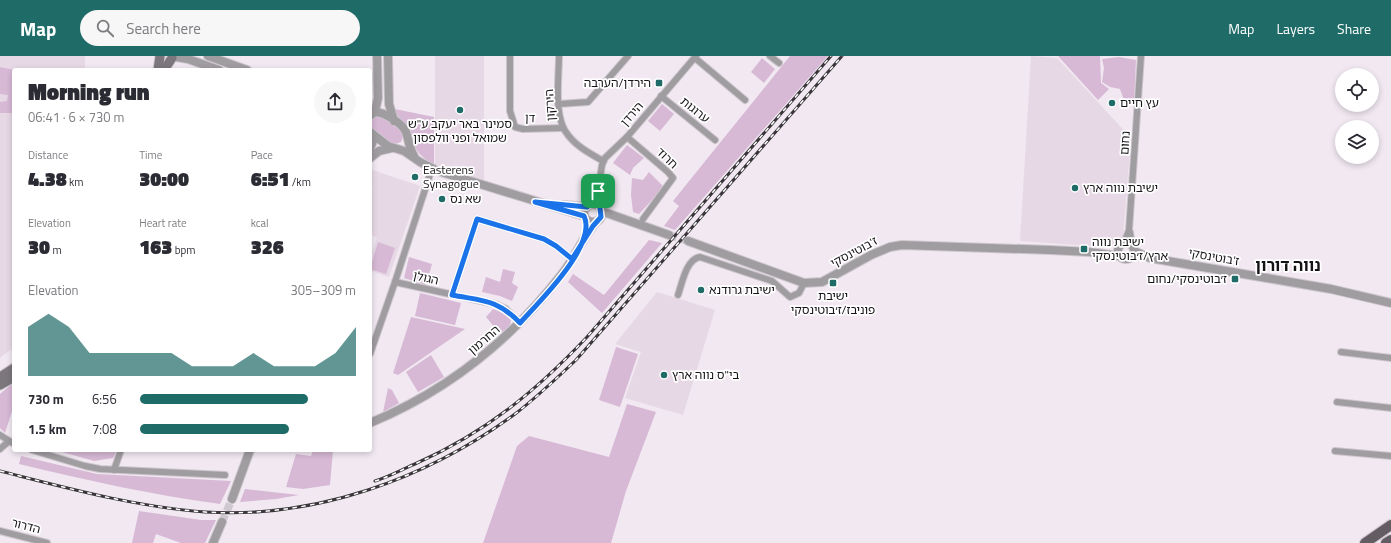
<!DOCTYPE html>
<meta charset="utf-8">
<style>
:root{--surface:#fff;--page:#f7f7f7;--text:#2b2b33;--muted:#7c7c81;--accent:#1f6b67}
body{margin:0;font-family:"Titillium Web","Noto Sans Hebrew",sans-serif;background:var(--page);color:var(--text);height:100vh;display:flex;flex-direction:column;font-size:15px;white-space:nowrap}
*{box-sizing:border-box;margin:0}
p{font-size:13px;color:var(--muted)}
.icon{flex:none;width:22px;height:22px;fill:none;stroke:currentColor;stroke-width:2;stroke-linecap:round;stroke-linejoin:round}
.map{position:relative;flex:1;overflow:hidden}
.side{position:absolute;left:12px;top:12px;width:360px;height:384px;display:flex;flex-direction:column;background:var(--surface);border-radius:4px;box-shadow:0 2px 6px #0003}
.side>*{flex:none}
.fabs{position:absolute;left:1335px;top:12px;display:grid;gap:8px}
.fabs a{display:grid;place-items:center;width:44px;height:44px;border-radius:50%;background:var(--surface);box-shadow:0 2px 6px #0003;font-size:20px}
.pin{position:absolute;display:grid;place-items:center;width:34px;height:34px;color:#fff;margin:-17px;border-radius:8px;box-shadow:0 2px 6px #0006}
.round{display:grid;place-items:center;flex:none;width:42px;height:42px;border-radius:21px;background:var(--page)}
.head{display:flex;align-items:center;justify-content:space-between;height:68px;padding:0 16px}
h1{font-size:22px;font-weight:800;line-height:30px}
.figures{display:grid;grid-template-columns:repeat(3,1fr);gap:6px;height:68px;padding:4px 16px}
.figures div{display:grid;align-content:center}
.figures b{font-size:20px;font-weight:800}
.figures small{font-size:11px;font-weight:400}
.figures p{font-size:11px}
.chart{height:112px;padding:8px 16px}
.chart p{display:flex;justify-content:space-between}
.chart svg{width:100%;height:72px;margin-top:4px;fill:var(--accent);opacity:.7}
ul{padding:0 16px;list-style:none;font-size:13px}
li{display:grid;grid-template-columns:64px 48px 1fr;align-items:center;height:30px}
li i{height:10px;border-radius:5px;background:var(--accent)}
header{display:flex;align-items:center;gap:24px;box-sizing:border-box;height:56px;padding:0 20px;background:var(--accent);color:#fff}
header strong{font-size:19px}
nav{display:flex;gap:22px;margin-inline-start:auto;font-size:14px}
.search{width:280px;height:36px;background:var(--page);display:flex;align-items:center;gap:10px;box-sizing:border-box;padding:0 14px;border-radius:22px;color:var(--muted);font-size:15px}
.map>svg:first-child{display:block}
</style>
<header>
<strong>Map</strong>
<div class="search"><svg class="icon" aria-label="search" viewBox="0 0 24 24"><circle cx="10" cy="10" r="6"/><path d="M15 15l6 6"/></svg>Search here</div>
<nav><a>Map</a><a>Layers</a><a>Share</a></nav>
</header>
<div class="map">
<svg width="1391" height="487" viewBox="0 0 1391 487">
<rect width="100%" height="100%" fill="#f1e8f1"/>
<g fill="#e7d8e6">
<path d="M0,0H85V14H14V291L0,302Z"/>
<path d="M435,0H484V125L435,108Z"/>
<path d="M1031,0L1057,2L1131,82L1123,182L1119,188L1104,191L1020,185Z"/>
<path d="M370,113L420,130L389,221L370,215V202L377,182L370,178V139L373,131L370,129Z"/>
<path d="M657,236L715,254L683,359L625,342L641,296L615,288Z"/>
</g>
<g fill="#d7b9d6">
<path d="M790,0H828L675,174L664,170L679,150L673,145Z"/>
<path d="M1058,0H1100L1101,27L1109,33L1098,44Z"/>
<path d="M1119,1L1136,4L1134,48L1125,47L1120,33L1110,31L1102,26L1104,12L1102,3Z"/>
<path d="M762,2L775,13L764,27L751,16Z"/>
<path d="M0,11L14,14V57H0V46L7,45L8,39L0,38Z"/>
<path d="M662,48L674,58L660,75L648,65Z"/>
<path d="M395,53L434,61V108C425,104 415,96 413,85C411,80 412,75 408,70C403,63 396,62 395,53Z"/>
<path d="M373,60C385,60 399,68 403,80L401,86L392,89L370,73V63Z"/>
<path d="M627,89L644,102L633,112L630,119L613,107Z"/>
<path d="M649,116L664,131L639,158L633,156L631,139L632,122L643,124Z"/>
<path d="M649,184L662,187L602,257L568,226L573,218L604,239Z"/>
<path d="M378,186L395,192L386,218L370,213Z"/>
<path d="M409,201L432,208L426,229L404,222Z"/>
<path d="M503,213L515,216L512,227L518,231L512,245L500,240L482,236L486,221L500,226Z"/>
<path d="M420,237L461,247L455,269L415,260Z"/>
<path d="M493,253L504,257L511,264L510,269L500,278L486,261Z"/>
<path d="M411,261L465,273L398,319L393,317Z"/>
<path d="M616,291L638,298L620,351L599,344Z"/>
<path d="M431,299L444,321L418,336L406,316Z"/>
<path d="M14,326V349L5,377L0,372V338Z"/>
<path d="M388,332L392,334L399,347L383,356Z"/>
<path d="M627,348L656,356L626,435L611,487H483L517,390L529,380L609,401Z"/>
<path d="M55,394H117L113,402L94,405Z"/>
<path d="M313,394H333L330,429L303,433L286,431L296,398L311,400Z"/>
<path d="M21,400L97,418L231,425L220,448C152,439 86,424 19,408Z"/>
<path d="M245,433L299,439L276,443L240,446Z"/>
<path d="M139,455L201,464H216L205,487H181L156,478L153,487H132Z"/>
</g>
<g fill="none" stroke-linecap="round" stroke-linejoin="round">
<g stroke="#d0c8d0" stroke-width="8" stroke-dasharray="8 4" stroke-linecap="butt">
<path d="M669,179L688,185"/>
<path d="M222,466L232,443"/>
</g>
<g stroke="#cec6ce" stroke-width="8">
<g id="minor">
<path d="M510,0V55L515,71L523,73L563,72"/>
<path d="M559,0C559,22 553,62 568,79C577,91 591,98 603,105"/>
<path d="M770,0L779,7"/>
<path d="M695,2L745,44"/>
<path d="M661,40L715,84"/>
<path d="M559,48L588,46L628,0"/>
<path d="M627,81L668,116L673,122L643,163"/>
<path d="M591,149L596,138"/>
<path d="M600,152L598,135L602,109L605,102L627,81L696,0"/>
<path d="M1130,176L1132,190"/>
<path d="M1124,187L1129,174L1141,0"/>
<path d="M395,226L495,248L506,253L520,267"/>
<path d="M452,239L477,163L544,183L556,190L572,203"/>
<path d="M678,239C682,228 686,203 700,201L772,225L790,241L799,237L804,227"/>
<path d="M1341,296L1391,302"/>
<path d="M370,298L395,226L432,112"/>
<path d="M1337,346L1391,352"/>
<path d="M0,379L14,388"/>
<path d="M0,393L9,385"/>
<path d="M32,394L85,410L100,413L225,419"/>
<path d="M1335,395L1391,400"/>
<path d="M114,414L121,394"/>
<path d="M0,475L47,487"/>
</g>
</g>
<g stroke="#cec6ce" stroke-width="10">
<g id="tertiary">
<path d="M208,0L247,14"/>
<path d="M388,0L389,48L394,65"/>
<path d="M176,1L188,3L219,14"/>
<path d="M375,56L378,42L377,0"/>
<path d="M370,60L375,56C384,56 402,67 406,76C409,85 409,92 414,100"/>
<path d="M370,76L388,90L404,95L420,106L438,115L584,160"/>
<path d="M370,93L373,85L371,77"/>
<path d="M370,102L379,95L392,92"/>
<circle cx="593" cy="157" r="9"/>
<path d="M563,149L587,151"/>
<path d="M601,155L669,179"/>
<path d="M688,185L804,227L822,226L871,199L890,191L902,189L1051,194L1089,196L1119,200"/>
<circle cx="1126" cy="195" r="8"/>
<path d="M1134,195L1150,202L1331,233L1391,247"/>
<path d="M370,367C447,335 511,284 562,218C575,202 583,180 597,165"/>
<path d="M232,443L250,394"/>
<path d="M213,487L222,466"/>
</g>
</g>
<g stroke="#cec6ce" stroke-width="11">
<g id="secondary">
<path d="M158,14L160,0"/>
<path d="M164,14L172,2"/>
<path d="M0,321L14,312"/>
<path d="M0,329L14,321"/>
</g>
</g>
<g stroke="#cec6ce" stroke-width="12">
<g id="primary">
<path d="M1365,487L1391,469"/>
<path d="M1386,487L1391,484"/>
</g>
</g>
<use href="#minor" stroke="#a09da0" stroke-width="6"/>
<use href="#tertiary" stroke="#a09da0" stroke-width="8"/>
<use href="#secondary" stroke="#7c777c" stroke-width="9"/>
<use href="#primary" stroke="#635c63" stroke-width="10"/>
<g stroke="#393539" stroke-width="3">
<g id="rail">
<path d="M0,415C67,432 136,451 205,456C315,463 426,423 515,358C536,342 556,323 576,304L842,0"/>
<path d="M375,425C389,421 403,413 417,407C486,376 535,336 587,281L831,0"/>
</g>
</g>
<use href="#rail" stroke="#fff" stroke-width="1.5" stroke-dasharray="4.5" stroke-linecap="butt"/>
</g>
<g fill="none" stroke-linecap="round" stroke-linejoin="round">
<g stroke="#fff" stroke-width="8">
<path id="route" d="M598,135L593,146L587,151L535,146L584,160C598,189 538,247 520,267C497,243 483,245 452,239L477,163L544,183L556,190L572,203L593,170L601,161L598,135"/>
</g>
<use href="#route" stroke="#1a73e8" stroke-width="5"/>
</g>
<g fill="#1f6b67" stroke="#fff" stroke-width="1.5">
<rect x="655" y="23" width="8" height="8" rx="2"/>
<circle cx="1112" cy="47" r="4"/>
<circle cx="460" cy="54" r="4"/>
<circle cx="415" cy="121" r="4"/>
<circle cx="1075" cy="132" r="4"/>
<circle cx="442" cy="143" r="4"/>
<rect x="1080" y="189" width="8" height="8" rx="2"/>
<rect x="1231" y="219" width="8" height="8" rx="2"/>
<rect x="829" y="223" width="8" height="8" rx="2"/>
<circle cx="701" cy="234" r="4"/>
<circle cx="664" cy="319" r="4"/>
</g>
<g text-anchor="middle" stroke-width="3.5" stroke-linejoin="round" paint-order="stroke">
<g font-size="12" fill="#161316" stroke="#fff" text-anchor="start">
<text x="651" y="31" text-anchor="end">הירדן/הערבה</text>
<text x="1120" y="51">עץ חיים</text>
<text x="460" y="72" text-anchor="middle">סמינר באר יעקב ע"ש<tspan x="460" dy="14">שמואל ופני וולפסון</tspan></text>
<text x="423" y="118">Easterens<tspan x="423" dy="14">Synagogue</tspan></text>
<text x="1083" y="136">ישיבת נווה ארץ</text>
<text x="450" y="147">שא נס</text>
<text x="1092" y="190">ישיבת נווה<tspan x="1092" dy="14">ארץ/ז׳בוטינסקי</tspan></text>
<text x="1227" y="227" text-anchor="end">ז׳בוטינסקי/נחום</text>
<text x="709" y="238">ישיבת גרודנא</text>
<text x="833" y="244" text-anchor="middle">ישיבת<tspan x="833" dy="14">פוניבז/ז׳בוטינסקי</tspan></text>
<text x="672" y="323">בי"ס נווה ארץ</text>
</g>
<g font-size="12" fill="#161316" stroke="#fff">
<text transform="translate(550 49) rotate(-94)" y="4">הירקון</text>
<text transform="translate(695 54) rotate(39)" y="4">ערוגות</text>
<text transform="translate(632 58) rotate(-49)" y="4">הירדן</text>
<text transform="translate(530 62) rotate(2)" y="4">דן</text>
<text transform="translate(1125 87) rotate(-86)" y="4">נחום</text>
<text transform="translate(667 102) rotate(44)" y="4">חרוד</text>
<text transform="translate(854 196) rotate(-28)" y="4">ז'בוטינסקי</text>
<text transform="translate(1214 201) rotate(10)" y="4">ז'בוטינסקי</text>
<text transform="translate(426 222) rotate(13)" y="4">הגולן</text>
<text transform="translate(484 284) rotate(-41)" y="4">החרמון</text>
<text transform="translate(26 470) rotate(14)" y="4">הדרור</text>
</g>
<g font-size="16" font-weight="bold" fill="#161316" stroke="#fff">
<text x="1288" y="215">נווה דורון</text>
</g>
</g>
</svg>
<div class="fabs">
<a><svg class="icon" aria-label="locate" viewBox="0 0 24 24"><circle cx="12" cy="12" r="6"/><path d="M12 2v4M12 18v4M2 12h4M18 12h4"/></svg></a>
<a><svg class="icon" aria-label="layers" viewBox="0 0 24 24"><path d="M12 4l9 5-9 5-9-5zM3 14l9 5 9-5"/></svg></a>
</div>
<div class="pin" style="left:598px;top:135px;background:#1e9e55"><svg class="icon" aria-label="arrive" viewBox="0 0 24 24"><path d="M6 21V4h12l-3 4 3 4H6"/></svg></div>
<section class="side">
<div class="head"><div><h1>Morning run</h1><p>06:41 · 6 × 730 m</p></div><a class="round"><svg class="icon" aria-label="share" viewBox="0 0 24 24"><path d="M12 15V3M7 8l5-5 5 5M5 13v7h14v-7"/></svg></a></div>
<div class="figures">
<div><p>Distance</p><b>4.38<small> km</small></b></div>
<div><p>Time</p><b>30:00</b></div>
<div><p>Pace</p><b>6:51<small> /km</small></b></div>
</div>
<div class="figures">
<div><p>Elevation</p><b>30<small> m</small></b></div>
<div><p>Heart rate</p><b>163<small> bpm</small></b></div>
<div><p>kcal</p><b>326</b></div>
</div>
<div class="chart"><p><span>Elevation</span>305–309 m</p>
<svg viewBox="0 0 160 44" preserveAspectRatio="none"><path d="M0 44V14L10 6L20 14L30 30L40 30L50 30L60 30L70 30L80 38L90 38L100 38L110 30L120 38L130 38L140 38L150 30L160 14V44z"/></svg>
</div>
<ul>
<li><b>730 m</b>6:56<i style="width:78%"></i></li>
<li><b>1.5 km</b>7:08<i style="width:69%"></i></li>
</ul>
</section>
</div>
